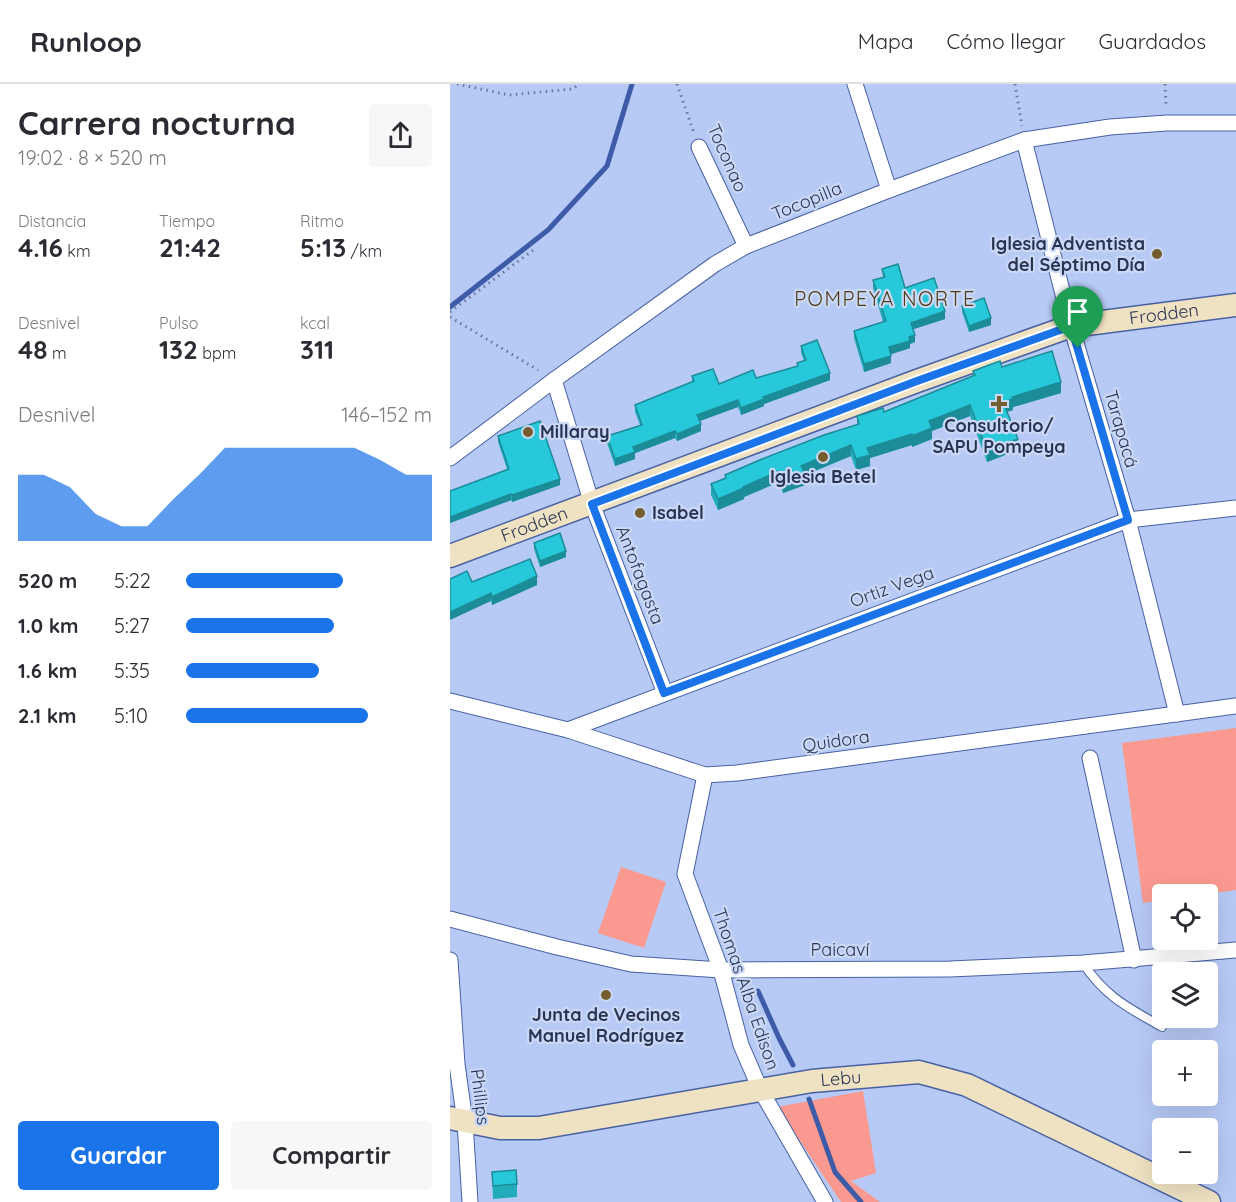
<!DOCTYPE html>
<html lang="es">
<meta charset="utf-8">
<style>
:root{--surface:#fff;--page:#f7f7f7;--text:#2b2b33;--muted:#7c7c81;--line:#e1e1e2;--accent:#1a73e8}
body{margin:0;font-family:Quicksand,sans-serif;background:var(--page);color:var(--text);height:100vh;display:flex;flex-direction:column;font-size:22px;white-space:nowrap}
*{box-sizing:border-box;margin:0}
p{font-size:20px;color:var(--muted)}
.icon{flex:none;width:33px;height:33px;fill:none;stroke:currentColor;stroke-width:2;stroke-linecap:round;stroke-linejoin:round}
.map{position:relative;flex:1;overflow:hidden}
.side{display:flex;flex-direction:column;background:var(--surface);width:450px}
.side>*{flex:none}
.fabs{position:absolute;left:702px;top:800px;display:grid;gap:12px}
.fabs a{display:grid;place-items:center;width:66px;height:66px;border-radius:6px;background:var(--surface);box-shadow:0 6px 24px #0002;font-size:30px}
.pin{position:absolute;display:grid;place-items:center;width:51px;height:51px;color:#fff;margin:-62px -26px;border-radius:50% 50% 50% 0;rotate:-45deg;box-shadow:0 0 6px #0007}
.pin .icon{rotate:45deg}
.round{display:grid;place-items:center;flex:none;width:63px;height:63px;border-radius:6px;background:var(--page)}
.summary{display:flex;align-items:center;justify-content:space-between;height:102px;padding:0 18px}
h1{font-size:33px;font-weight:700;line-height:45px}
.metrics{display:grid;grid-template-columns:repeat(3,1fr);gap:9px;height:102px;padding:6px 18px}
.metrics div{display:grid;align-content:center}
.metrics b{font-size:26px;font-weight:700}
.metrics small{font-size:16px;font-weight:400}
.metrics p{font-size:16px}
.chart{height:168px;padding:12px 18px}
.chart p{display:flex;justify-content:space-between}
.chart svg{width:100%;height:108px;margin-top:6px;fill:var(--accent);opacity:.7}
.primary-button{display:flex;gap:12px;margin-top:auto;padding:12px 18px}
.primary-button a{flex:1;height:69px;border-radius:6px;background:var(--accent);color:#fff;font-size:24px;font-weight:700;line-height:69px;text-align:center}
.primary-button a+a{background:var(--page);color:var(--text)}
ul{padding:0 18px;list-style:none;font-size:20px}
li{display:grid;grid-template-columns:96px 72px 1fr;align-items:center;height:45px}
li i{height:15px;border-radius:8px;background:var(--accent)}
header{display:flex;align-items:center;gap:36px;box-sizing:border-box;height:84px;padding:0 30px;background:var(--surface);border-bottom:2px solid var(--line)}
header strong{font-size:28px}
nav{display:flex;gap:33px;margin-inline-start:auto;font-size:21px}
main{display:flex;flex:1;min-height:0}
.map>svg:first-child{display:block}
</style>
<header>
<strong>Runloop</strong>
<nav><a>Mapa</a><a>Cómo llegar</a><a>Guardados</a></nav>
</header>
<main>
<section class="side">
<div class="summary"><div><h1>Carrera nocturna</h1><p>19:02 · 8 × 520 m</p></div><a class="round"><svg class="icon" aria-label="share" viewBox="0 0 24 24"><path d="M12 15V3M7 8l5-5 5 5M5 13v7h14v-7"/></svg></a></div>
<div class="metrics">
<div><p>Distancia</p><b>4.16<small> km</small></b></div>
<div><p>Tiempo</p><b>21:42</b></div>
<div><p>Ritmo</p><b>5:13<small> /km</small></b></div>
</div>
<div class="metrics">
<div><p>Desnivel</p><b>48<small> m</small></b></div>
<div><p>Pulso</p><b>132<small> bpm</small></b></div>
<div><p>kcal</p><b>311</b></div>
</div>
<div class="chart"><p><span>Desnivel</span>146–152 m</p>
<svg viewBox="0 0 160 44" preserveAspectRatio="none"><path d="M0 44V17L10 17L20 22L30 33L40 38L50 38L60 27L70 17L80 6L90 6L100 6L110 6L120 6L130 6L140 11L150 17L160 17V44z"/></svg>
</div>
<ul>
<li><b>520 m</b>5:22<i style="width:64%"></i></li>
<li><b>1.0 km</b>5:27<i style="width:60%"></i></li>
<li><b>1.6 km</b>5:35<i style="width:54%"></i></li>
<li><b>2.1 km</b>5:10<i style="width:74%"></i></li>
</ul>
<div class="primary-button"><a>Guardar</a><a>Compartir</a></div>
</section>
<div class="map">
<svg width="786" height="1118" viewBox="0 0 786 1118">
<rect width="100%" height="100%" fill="#b7caf6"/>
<g fill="#fa998f">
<path d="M786,644V806L758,810H712V816L693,819L672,659Z"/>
<path d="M171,783L216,798L194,864L148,849Z"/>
<path d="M413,1007L426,1089L401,1097L430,1118H391L327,1023Z"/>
</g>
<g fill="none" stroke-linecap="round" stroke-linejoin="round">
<g stroke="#3e5ba8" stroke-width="5">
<path d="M0,223L98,146L157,82L182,0"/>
<path d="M308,907L329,954L343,981"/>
<path d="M359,1015L385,1088L411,1118"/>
</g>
<g stroke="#4761a2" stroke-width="10">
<path id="lane" d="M633,879C655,913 679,924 712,943"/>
</g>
<g stroke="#4761a2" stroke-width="17">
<g id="street">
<path d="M405,0L439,106"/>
<path d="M574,56L621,242L678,436L727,630"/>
<path d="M249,63L296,162"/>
<path d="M104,296L142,420L215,609"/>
<path d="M0,374L104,296L265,180L296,162L439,106L574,56L660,43L717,39H786"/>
<path d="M0,617L118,646L255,691L287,689L786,622"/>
<path d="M118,646L678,436L786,424"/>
<path d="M640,674L684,876"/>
<path d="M255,691L235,790L271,886L291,961L310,1005L375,1118"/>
<path d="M0,835L107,863L181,880L271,886L500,885L633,879L786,866"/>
<path d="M0,876L7,980L15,1038L20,1118"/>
</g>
</g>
<g stroke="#4761a2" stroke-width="25">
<g id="secondary">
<path id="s1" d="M0,472L467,297L621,242L786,221"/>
<path id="s2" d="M0,1034L50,1044H89L362,997L469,988L517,1001L759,1118"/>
</g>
</g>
<g stroke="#69789c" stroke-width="3" stroke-dasharray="1.5 4.5" stroke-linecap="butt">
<path d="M7,0L59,11L123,5L129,0"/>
<path d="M227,0L244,49"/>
<path d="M565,0L572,42"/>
<path d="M715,0L716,22"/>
<path d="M0,228L86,164"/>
<path d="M0,233L88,286"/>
</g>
<use href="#lane" stroke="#fff" stroke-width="8"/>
<use href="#street" stroke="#fff" stroke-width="15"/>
<use href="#secondary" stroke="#efe2c3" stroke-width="22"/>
</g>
<g fill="#22acbb">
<path d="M432,185L495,235L463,245L465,258L460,260V264L441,270V279L414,288L404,254V247L433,238L423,204V196L433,194Z"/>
<path d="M512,222L541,241L519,248L512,228Z"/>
<path d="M351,262L380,296L314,320V322L291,331L288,323L250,337L251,347L227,357L225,354L185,369V375L165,382L157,359V352L190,341L185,328V321L242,298V292L269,300L306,294L347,282V279L354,277L351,269Z"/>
<path d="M552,283L611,309L563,323V326L557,328L568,366L537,378L520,332L482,347V355L462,363V361L420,374V382L406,386L401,372L355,391V401L333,409L329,398L294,413V415L268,426L261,411V400L275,394V391L407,341V332L434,328L523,292V287Z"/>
<path d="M48,352L110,401L62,418L61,416L0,439V407L57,385L48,358Z"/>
<path d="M84,459L116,473L90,483L84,465Z"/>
<path d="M22,498L87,501L42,521L41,517Z"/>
<path d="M42,1088L67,1100V1113L43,1115Z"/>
</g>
<g fill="#1b8c98">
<path d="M495,227V235L461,246V239Z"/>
<path d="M541,234V241L519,248V242Z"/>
<path d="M465,251V258L460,260V264L439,271V263L459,253Z"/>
<path d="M441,272V279L414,288V280Z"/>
<path d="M380,289V296L314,320V322L291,331V324L313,313Z"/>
<path d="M611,298V309L563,323V326L553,329V318L562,313Z"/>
<path d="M288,316V323L247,338V331Z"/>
<path d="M520,321V332L482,347V355L462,363V352L479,337Z"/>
<path d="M251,340V347L227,357V350Z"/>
<path d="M225,347V354L185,369V375L165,382V375L183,363Z"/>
<path d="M462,350V361L420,374V382L406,386V375L417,364Z"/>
<path d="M568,355V366L537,378V367Z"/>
<path d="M401,361V372L355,391V401L333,409V398L351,382Z"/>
<path d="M329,387V398L294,413V415L268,426V415Z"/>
<path d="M110,395V401L62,418V411Z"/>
<path d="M61,410V416L0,439V433Z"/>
<path d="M116,467V473L90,483V477Z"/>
<path d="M87,492V501L42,521V513Z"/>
<path d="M41,509V517L0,536V528Z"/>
</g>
<g fill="#27c8d9" stroke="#1b8c98" stroke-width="1.5">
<path d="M448,180L455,204L484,194L495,227L461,239L465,251L459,253L460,257L439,263L441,272L414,280L404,247L436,237L423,196L435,193L432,185Z"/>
<path d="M534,214L541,234L519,242L512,222Z"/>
<path d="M367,256L380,289L313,313L314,315L291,324L288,316L247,331L251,340L227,350L225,347L183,363L185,368L165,375L157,352L192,341L185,321L244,297L242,292L263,285L269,300L303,286L306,294L348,282L347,279L356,276L351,262Z"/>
<path d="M602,267L611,298L562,313L563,315L553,318L568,355L537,367L520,321L479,337L482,344L462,352V350L417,364L420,371L406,375L401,361L351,382L355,390L333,398L329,387L293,403L294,404L268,415L261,400L276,394L275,391L312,375L374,351L409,340L407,332L433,324L434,328L525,291L523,287L550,277L552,283Z"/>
<path d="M90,337L110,395L62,411L61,410L0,433V407L59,385L48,352Z"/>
<path d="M110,449L116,467L90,477L84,459Z"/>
<path d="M80,475L87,492L42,513L41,509L0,528V495L17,487L22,498Z"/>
<path d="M66,1086L67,1100L43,1102L42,1088Z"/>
</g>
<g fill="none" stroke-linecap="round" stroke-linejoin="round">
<g stroke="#fff" stroke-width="12">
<path id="route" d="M621,242L678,436L214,609L142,420L467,297Z"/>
</g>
<use href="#route" stroke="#1a73e8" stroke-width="8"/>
</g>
<g fill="#745e2e" stroke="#cad8f5" stroke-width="2">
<circle cx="707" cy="170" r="6"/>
<path d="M546 311h6v6h6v6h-6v6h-6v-6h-6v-6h6z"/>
<circle cx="78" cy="348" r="6"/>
<circle cx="373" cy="373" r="6"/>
<circle cx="190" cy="429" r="6"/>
<circle cx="156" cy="911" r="6"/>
</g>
<g text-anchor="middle" stroke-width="4.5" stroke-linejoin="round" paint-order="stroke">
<g font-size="18" fill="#283451" stroke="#cad8f5">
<text transform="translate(277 74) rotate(66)" y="6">Toconao</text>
<text transform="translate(357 117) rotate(-22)" y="6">Tocopilla</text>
<text dy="6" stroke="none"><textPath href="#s1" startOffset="756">Frodden</textPath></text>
<text transform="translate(671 345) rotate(74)" y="6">Tarapacá</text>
<text dy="6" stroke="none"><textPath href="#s1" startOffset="90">Frodden</textPath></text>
<text transform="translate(190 491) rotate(69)" y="6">Antofagasta</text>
<text transform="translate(442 503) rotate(-20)" y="6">Ortiz Vega</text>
<text transform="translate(386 657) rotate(-8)" y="6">Quidora</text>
<text x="390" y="872">Paicaví</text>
<text transform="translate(296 905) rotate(71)" y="6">Thomas Alba Edison</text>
<text dy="6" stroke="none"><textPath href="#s2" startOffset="396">Lebu</textPath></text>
<text transform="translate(30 1013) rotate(83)" y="6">Phillips</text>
</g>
<g font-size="18" font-weight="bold" fill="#283451" stroke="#cad8f5">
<text x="695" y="166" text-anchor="end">Iglesia Adventista<tspan x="695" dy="21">del Séptimo Día</tspan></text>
<text x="549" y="348">Consultorio/<tspan x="549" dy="21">SAPU Pompeya</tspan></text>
<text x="90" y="354" text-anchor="start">Millaray</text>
<text x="373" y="399">Iglesia Betel</text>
<text x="202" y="435" text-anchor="start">Isabel</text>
<text x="156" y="937">Junta de Vecinos<tspan x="156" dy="21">Manuel Rodríguez</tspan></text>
</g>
<g font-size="20" letter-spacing="1.5" fill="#4e3e17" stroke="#cad8f5">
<text x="435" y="222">POMPEYA NORTE</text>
</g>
</g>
</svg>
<div class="fabs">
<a><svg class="icon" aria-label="locate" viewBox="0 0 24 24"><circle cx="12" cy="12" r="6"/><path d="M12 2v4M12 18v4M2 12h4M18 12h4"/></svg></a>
<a><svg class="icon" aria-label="layers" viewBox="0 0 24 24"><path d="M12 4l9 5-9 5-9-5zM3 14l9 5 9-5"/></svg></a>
<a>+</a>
<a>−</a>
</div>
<div class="pin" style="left:628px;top:264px;background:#1e9e55"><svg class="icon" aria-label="arrive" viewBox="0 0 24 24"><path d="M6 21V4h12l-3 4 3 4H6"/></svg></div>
</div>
</main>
